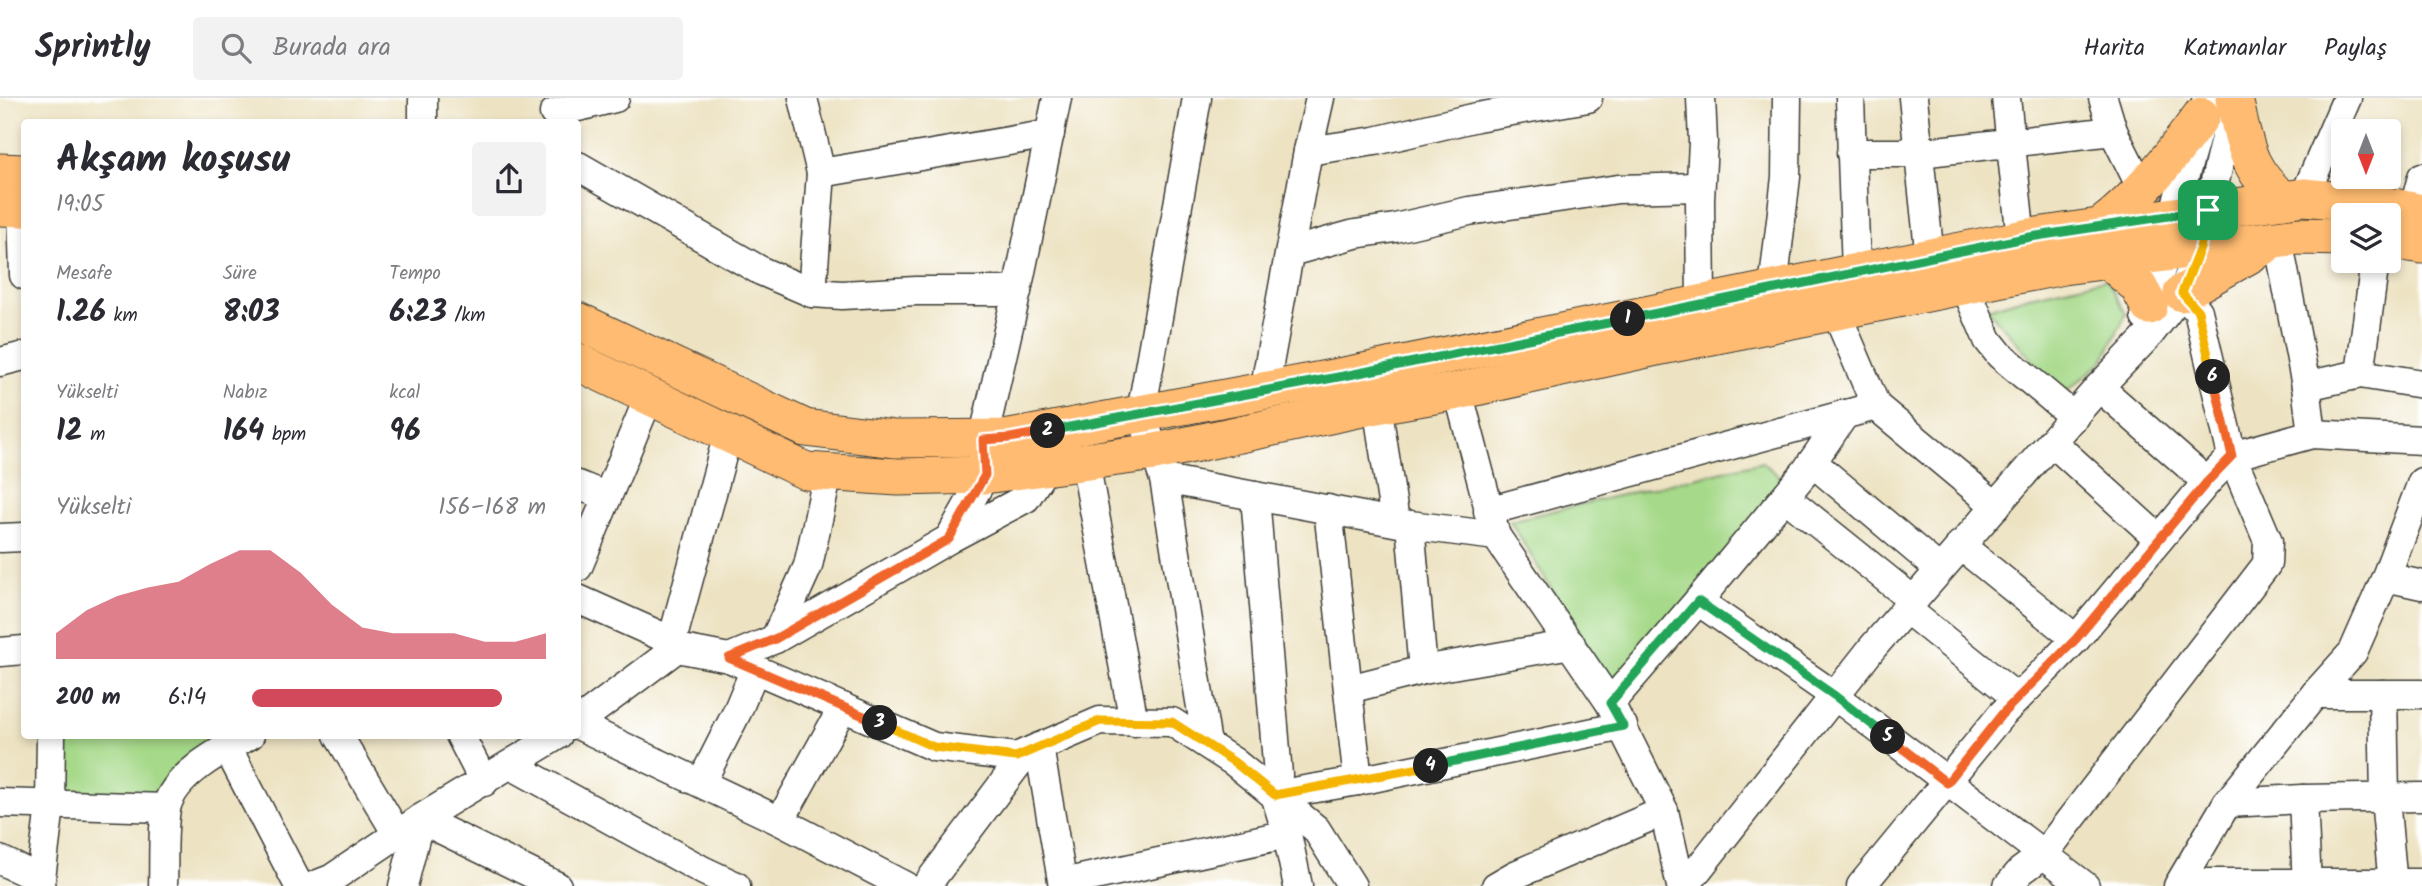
<!DOCTYPE html>
<html lang="tr">
<meta charset="utf-8">
<style>
:root{--surface:#fff;--page:#f2f2f3;--text:#2b2b33;--muted:#7c7c81;--line:#e1e1e2;--accent:#d1495b}
body{margin:0;font-family:Kalam,sans-serif;background:var(--page);color:var(--text);height:100vh;display:flex;flex-direction:column;font-size:26px;white-space:nowrap}
*{box-sizing:border-box;margin:0}
p{font-size:23px;color:var(--muted)}
.icon{flex:none;width:38px;height:38px;fill:none;stroke:currentColor;stroke-width:2;stroke-linecap:round;stroke-linejoin:round}
.map{position:relative;flex:1;overflow:hidden}
.details{position:absolute;left:21px;top:21px;width:560px;height:620px;display:flex;flex-direction:column;background:var(--surface);border-radius:7px;box-shadow:0 4px 10px #0003}
.details>*{flex:none}
.needle{width:46px;rotate:180deg}
.controls{position:absolute;left:2331px;top:21px;display:grid;gap:14px}
.controls a{display:grid;place-items:center;width:70px;height:70px;border-radius:7px;background:var(--surface);box-shadow:0 4px 10px #0003;font-size:35px}
.pin{position:absolute;display:grid;place-items:center;width:60px;height:60px;color:#fff;margin:-30px;border-radius:14px;box-shadow:0 4px 10px #0006}
.km{position:absolute;width:35px;height:35px;margin:-18px;border-radius:50%;background:#222;color:#fff;font-size:19px;line-height:35px;text-align:center}
.round{display:grid;place-items:center;flex:none;width:74px;height:74px;border-radius:7px;background:var(--page)}
.head{display:flex;align-items:center;justify-content:space-between;height:119px;padding:0 35px}
h1{font-size:38px;font-weight:800;line-height:52px}
.metrics{display:grid;grid-template-columns:repeat(3,1fr);gap:10px;height:119px;padding:7px 35px}
.metrics div{display:grid;align-content:center}
.metrics b{font-size:30px;font-weight:800}
.metrics small{font-size:19px;font-weight:400}
.metrics p{font-size:19px}
.chart{height:196px;padding:14px 35px}
.chart p{display:flex;justify-content:space-between}
.chart svg{width:100%;height:126px;margin-top:7px;fill:var(--accent);opacity:.7}
ul{padding:0 35px;list-style:none;font-size:23px}
li{display:grid;grid-template-columns:112px 84px 1fr;align-items:center;height:52px}
li i{height:18px;border-radius:9px;background:var(--accent)}
header{display:flex;align-items:center;gap:42px;box-sizing:border-box;height:98px;padding:0 35px;background:var(--surface);border-bottom:2px solid var(--line)}
header strong{font-size:33px}
nav{display:flex;gap:38px;margin-inline-start:auto;font-size:24px}
.search{width:490px;height:63px;background:var(--page);display:flex;align-items:center;gap:18px;box-sizing:border-box;padding:0 24px;border-radius:7px;color:var(--muted);font-size:26px}
.map>svg:first-child{display:block}
</style>
<header>
<strong>Sprintly</strong>
<div class="search"><svg class="icon" aria-label="search" viewBox="0 0 24 24"><circle cx="10" cy="10" r="6"/><path d="M15 15l6 6"/></svg>Burada ara</div>
<nav><a>Harita</a><a>Katmanlar</a><a>Paylaş</a></nav>
</header>
<div class="map">
<svg width="2422" height="788" viewBox="0 0 2422 788">
<rect width="100%" height="100%" fill="#fff"/>
<filter id="ink" filterUnits="userSpaceOnUse"><feTurbulence type="fractalNoise" baseFrequency=".0143" numOctaves="2"/><feDisplacementMap in="SourceGraphic" scale="14" xChannelSelector="R" yChannelSelector="G"/><feConvolveMatrix kernelMatrix="1 2 1 2 8 2 1 2 1" color-interpolation-filters="sRGB"/></filter>
<filter id="wash" filterUnits="userSpaceOnUse"><feTurbulence type="fractalNoise" baseFrequency=".00686" numOctaves="4" result="noise"/><feDisplacementMap in="SourceGraphic" scale="28" xChannelSelector="R" yChannelSelector="G"/><feGaussianBlur stdDeviation="1.57" result="paint"/><feColorMatrix in="noise" values="0 0 0 0 0 0 0 0 0 0 0 0 0 0 0 0 0 1.4 0 .05"/><feComposite in="paint" operator="in"/></filter>
<g filter="url(#wash)">
<rect width="100%" height="100%" fill="#ede3c3"/>
<g fill="#a6d989" stroke="#617a52" stroke-width="2">
<path d="M2106,181L2126,216L2103,263L2063,296L1987,211L2029,198Z"/>
<path d="M1762,364L1789,386L1611,589L1510,423Z"/>
<path d="M66,637H234L152,708L60,704Z"/>
</g>
</g>
<g filter="url(#ink)">
<g fill="none" stroke-linecap="round" stroke-linejoin="round">
<g stroke="#3b3a35" stroke-width="31">
<g id="minor">
<path d="M803,0L821,75L812,195"/>
<path d="M1197,0L1141,315L1164,381L1410,427L1496,438"/>
<path d="M1701,0L1703,44L1700,102L1701,206"/>
<path d="M1850,0L1856,174"/>
<path d="M1913,0L1930,160"/>
<path d="M2006,0L2021,141"/>
<path d="M2103,0L2113,33L2143,93"/>
<path d="M554,15L615,0"/>
<path d="M423,24V0"/>
<path d="M1308,53L1375,43L1477,19L1588,0"/>
<path d="M1851,55H1919L2113,33"/>
<path d="M578,68L761,173L812,195L842,197L916,193H1017"/>
<path d="M821,75L1050,36"/>
<path d="M2304,99L2347,0"/>
<path d="M22,109L24,177"/>
<path d="M2413,113L2422,79"/>
<path d="M2204,130L2233,6"/>
<path d="M2278,141L2306,288L2312,336"/>
<path d="M1290,154L1355,136L1395,130L1469,113L1618,91L1700,89"/>
<path d="M1965,188L1988,242L2000,257L2074,319"/>
<path d="M1773,191L1786,79L1787,0"/>
<path d="M1836,214L1876,308L1996,408"/>
<path d="M2145,219L2166,156L2173,118L2207,0"/>
<path d="M0,264L24,258"/>
<path d="M2360,276L2375,163"/>
<path d="M2306,288L2360,276L2422,286"/>
<path d="M2099,289L2207,384"/>
<path d="M1264,293L1308,53L1320,0"/>
<path d="M1458,293L1496,438L1610,605L1664,713L1681,788"/>
<path d="M1377,307L1395,423"/>
<path d="M2052,344L2159,441"/>
<path d="M1085,364L1134,624"/>
<path d="M1812,364L1939,471"/>
<path d="M1164,381L1207,646"/>
<path d="M578,387L607,399"/>
<path d="M1255,398L1278,677L1275,697L1287,736L1298,788"/>
<path d="M1785,399L1913,502"/>
<path d="M1328,411L1358,683"/>
<path d="M1488,413L1876,308"/>
<path d="M1410,427L1423,572"/>
<path d="M0,440L24,439"/>
<path d="M949,441L985,377L983,342L1017,193L1057,0"/>
<path d="M1960,447L2076,541"/>
<path d="M578,469L649,299"/>
<path d="M2386,479L2422,487"/>
<path d="M578,501L672,543L677,550L729,560L934,649L1016,659L1100,623L1172,624L1234,664L1316,731L1352,788"/>
<path d="M1698,503L1835,598L2085,788"/>
<path d="M1905,510L2017,600"/>
<path d="M775,541L808,468L828,375"/>
<path d="M672,543L728,336"/>
<path d="M0,554L24,552"/>
<path d="M729,560L775,541L949,441L1026,400L1046,369"/>
<path d="M1349,591L1423,572L1571,546"/>
<path d="M2315,596H2422"/>
<path d="M2383,596L2385,700L2393,788"/>
<path d="M1610,605L1698,503L1806,373L1845,316"/>
<path d="M578,624L677,550"/>
<path d="M578,627L780,723L905,788"/>
<path d="M338,637L397,736"/>
<path d="M460,637L484,684"/>
<path d="M227,649L299,788"/>
<path d="M1039,649L1063,788"/>
<path d="M511,667L704,773L736,788"/>
<path d="M701,685L737,614L755,571"/>
<path d="M1275,697L1358,683L1623,628"/>
<path d="M2303,701L2307,788"/>
<path d="M0,705L166,710"/>
<path d="M2227,705L2303,701L2422,699"/>
<path d="M780,723L843,609"/>
<path d="M0,762L40,781"/>
<path d="M1063,785L1287,736"/>
<path d="M2181,785H2422"/>
<path d="M40,788L50,708L51,637"/>
<path d="M163,788C164,763 162,735 166,711C173,677 222,652 250,637"/>
<path d="M313,788L331,781L420,721L558,637"/>
<path d="M403,788L420,721L557,788"/>
<path d="M926,788L1026,655"/>
<path d="M1496,788L1515,777L1664,713"/>
<path d="M1685,788L1873,549L2099,289L2150,236L2182,195L2189,178"/>
<path d="M1861,788L2002,616L2076,541L2207,384L2232,358L2312,336L2422,342"/>
<path d="M2008,788L2021,773L2044,756L2267,466L2268,443L2232,358L2198,213L2182,195"/>
<path d="M2178,788L2227,705L2315,596L2353,554L2386,479L2422,384"/>
</g>
</g>
<g stroke="#3b3a35" stroke-width="39">
<g id="major">
<path d="M2234,1C2245,45 2246,73 2284,102"/>
<path d="M0,74L24,75"/>
<path d="M0,109L24,110"/>
<path d="M2100,129C2141,98 2170,60 2201,18"/>
<path d="M2389,142L2422,147"/>
<path d="M2109,163L2138,188L2149,208"/>
<path d="M2182,195L2263,149"/>
<path d="M578,223L805,330L895,341L1010,340L1349,277L2030,139L2304,99L2385,107L2422,115"/>
<path d="M578,264L806,373L898,379L985,377L1155,354L1377,307L1458,293L1652,250L2063,168L2299,138L2343,139"/>
</g>
</g>
<use href="#minor" stroke="#fff" stroke-width="28"/>
<use href="#major" stroke="#febb71" stroke-width="37"/>
</g>
</g>
<g fill="none" stroke-linecap="round" stroke-linejoin="round" filter="url(#ink)">
<g stroke="#fff" stroke-width="14">
<path id="split-1" d="M1628,221L2030,139L2208,112"/>
</g>
<g stroke="#fff" stroke-width="14">
<path id="split-2" d="M1048,333L1349,277L1628,221"/>
</g>
<g stroke="#fff" stroke-width="14">
<path id="split-3" d="M880,625L729,560L775,541L949,441L985,377L983,342L1010,340L1048,333"/>
</g>
<g stroke="#fff" stroke-width="14">
<path id="split-4" d="M880,625L934,649L1016,659L1100,623L1172,624L1234,664L1275,697L1431,668"/>
</g>
<g stroke="#fff" stroke-width="14">
<path id="split-5" d="M1431,668L1623,628L1610,605L1698,503L1835,598L1888,639"/>
</g>
<g stroke="#fff" stroke-width="14">
<path id="split-6" d="M1888,639L1947,685L2002,616L2076,541L2207,384L2232,358L2213,279"/>
</g>
<g stroke="#fff" stroke-width="14">
<path id="split-7" d="M2208,112L2200,150L2182,195L2198,213L2213,279"/>
</g>
<use href="#split-1" stroke="#22a559" stroke-width="9"/>
<use href="#split-2" stroke="#22a559" stroke-width="9"/>
<use href="#split-3" stroke="#f0652b" stroke-width="9"/>
<use href="#split-4" stroke="#f5b400" stroke-width="9"/>
<use href="#split-5" stroke="#22a559" stroke-width="9"/>
<use href="#split-6" stroke="#f0652b" stroke-width="9"/>
<use href="#split-7" stroke="#f5b400" stroke-width="9"/>
</g>
</svg>
<div class="controls">
<a><svg class="needle" viewBox="-14 -14 28 28"><path d="M0-13l5 13h-10z" fill="#e53935"/><path d="M0 13l5-13h-10z" fill="#7c7c81"/></svg></a>
<a><svg class="icon" aria-label="layers" viewBox="0 0 24 24"><path d="M12 4l9 5-9 5-9-5zM3 14l9 5 9-5"/></svg></a>
</div>
<div class="pin" style="left:2208px;top:112px;background:#1e9e55"><svg class="icon" aria-label="arrive" viewBox="0 0 24 24"><path d="M6 21V4h12l-3 4 3 4H6"/></svg></div>
<b class="km" style="left:1628px;top:221px">1</b>
<b class="km" style="left:1048px;top:333px">2</b>
<b class="km" style="left:880px;top:625px">3</b>
<b class="km" style="left:1431px;top:668px">4</b>
<b class="km" style="left:1888px;top:639px">5</b>
<b class="km" style="left:2213px;top:279px">6</b>
<section class="details">
<div class="head"><div><h1>Akşam koşusu</h1><p>19:05</p></div><a class="round"><svg class="icon" aria-label="share" viewBox="0 0 24 24"><path d="M12 15V3M7 8l5-5 5 5M5 13v7h14v-7"/></svg></a></div>
<div class="metrics">
<div><p>Mesafe</p><b>1.26<small> km</small></b></div>
<div><p>Süre</p><b>8:03</b></div>
<div><p>Tempo</p><b>6:23<small> /km</small></b></div>
</div>
<div class="metrics">
<div><p>Yükselti</p><b>12<small> m</small></b></div>
<div><p>Nabız</p><b>164<small> bpm</small></b></div>
<div><p>kcal</p><b>96</b></div>
</div>
<div class="chart"><p><span>Yükselti</span>156–168 m</p>
<svg viewBox="0 0 160 44" preserveAspectRatio="none"><path d="M0 44V35L10 27L20 22L30 19L40 17L50 11L60 6L70 6L80 14L90 25L100 33L110 35L120 35L130 35L140 38L150 38L160 35V44z"/></svg>
</div>
<ul>
<li><b>200 m</b>6:14<i style="width:85%"></i></li>
</ul>
</section>
</div>
